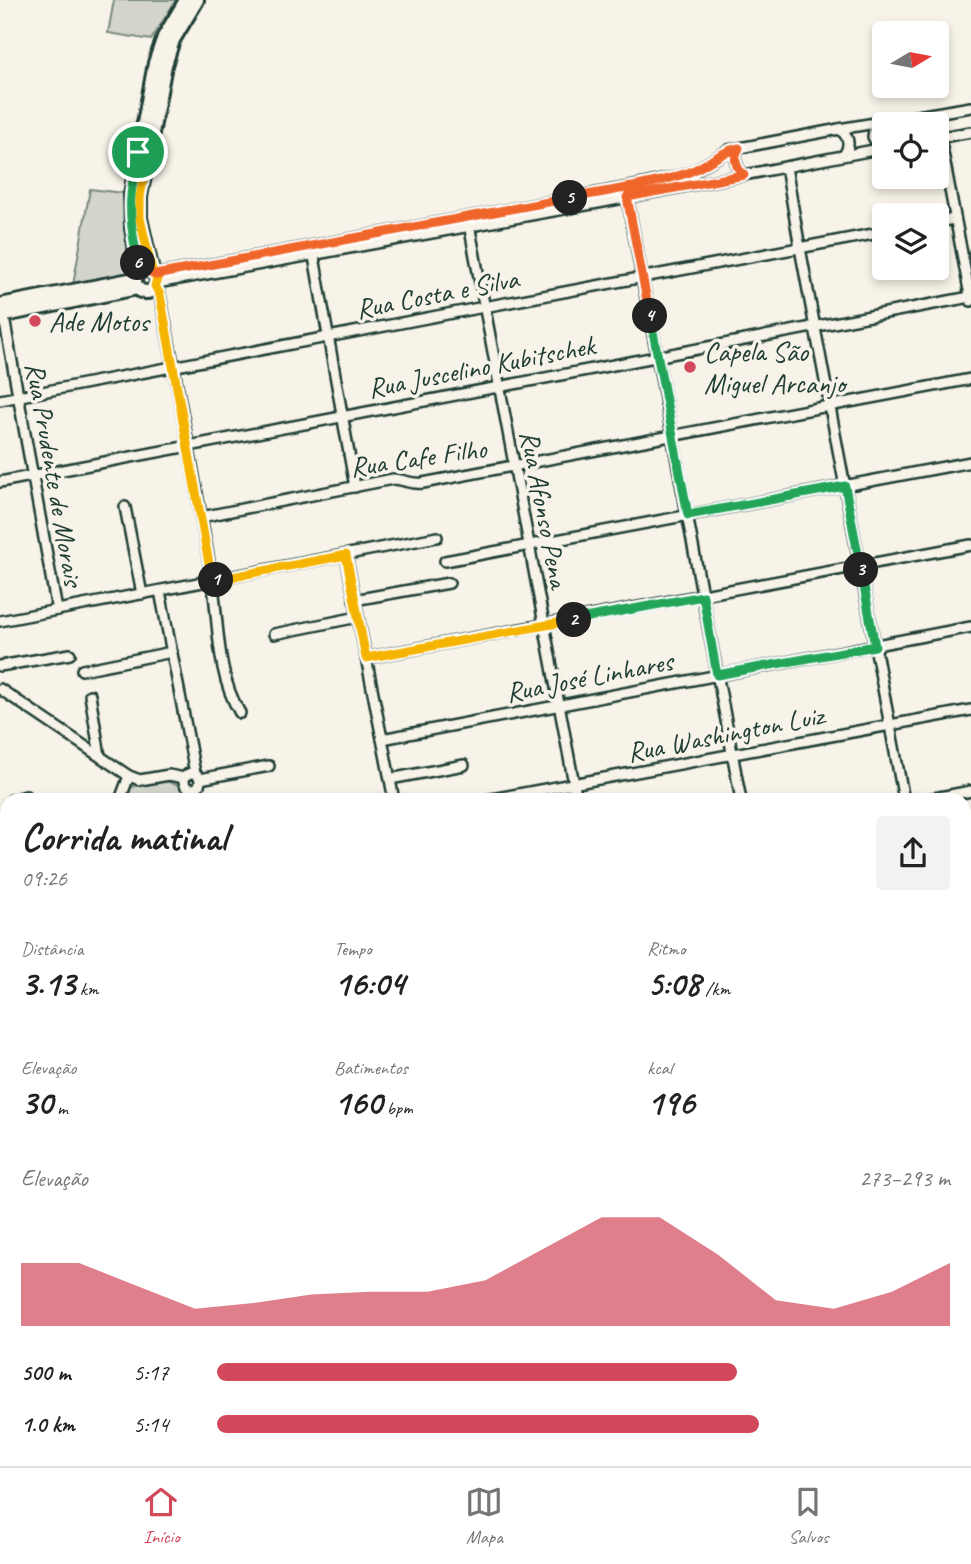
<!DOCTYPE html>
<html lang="pt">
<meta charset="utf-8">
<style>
:root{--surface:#fff;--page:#f2f2f2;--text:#222;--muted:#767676;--line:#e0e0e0;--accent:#d1495b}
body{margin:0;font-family:Caveat,sans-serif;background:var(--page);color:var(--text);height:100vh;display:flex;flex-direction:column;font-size:26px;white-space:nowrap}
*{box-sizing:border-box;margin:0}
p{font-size:23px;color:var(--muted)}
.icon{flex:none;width:38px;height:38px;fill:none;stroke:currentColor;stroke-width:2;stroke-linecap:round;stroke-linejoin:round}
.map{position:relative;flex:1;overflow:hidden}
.details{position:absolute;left:0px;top:793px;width:971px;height:674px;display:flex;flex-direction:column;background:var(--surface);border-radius:21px 21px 0 0;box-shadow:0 4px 10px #0003}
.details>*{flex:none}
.needle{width:46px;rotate:80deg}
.buttons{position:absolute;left:872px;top:21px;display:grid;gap:14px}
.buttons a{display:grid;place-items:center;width:77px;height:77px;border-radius:7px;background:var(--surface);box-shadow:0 4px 10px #0003;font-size:35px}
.pin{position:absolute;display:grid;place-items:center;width:60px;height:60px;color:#fff;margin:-30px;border:4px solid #fff;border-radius:50%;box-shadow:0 2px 7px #0007}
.km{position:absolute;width:35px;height:35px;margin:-18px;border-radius:50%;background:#222;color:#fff;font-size:19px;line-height:35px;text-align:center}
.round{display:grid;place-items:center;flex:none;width:74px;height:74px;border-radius:7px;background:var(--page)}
.headline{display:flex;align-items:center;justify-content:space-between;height:119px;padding:0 21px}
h1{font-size:38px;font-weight:800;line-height:52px}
.stats{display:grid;grid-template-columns:repeat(3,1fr);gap:10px;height:119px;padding:7px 21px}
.stats div{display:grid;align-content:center}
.stats b{font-size:35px;font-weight:800}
.stats small{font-size:19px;font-weight:400}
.stats p{font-size:19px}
.chart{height:196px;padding:14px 21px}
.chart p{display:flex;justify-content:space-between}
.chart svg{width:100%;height:126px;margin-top:7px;fill:var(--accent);opacity:.7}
ul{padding:0 21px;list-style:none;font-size:23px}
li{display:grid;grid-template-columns:112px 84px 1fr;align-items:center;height:52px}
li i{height:18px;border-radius:9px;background:var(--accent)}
.dock{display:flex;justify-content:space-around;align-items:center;height:98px;border-top:2px solid var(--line);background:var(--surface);font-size:19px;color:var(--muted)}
.dock a{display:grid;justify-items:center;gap:4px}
.dock .on{color:var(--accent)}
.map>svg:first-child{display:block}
</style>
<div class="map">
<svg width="971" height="1466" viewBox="0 0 971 1466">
<rect width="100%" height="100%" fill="#f7f3e8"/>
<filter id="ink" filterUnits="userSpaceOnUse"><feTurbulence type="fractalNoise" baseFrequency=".0143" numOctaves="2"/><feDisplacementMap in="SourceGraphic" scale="14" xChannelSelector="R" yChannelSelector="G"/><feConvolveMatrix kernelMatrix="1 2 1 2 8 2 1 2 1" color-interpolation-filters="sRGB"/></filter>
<g filter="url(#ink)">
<g fill="#d3d5ca" stroke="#79897f" stroke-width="2">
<path d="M114,0H176L151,40L108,33Z"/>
<path d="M90,189L131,194L136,271L73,285Z"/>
<path d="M166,781L180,786L192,800H127L131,787Z"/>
<path d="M971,997V1201L964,1202V999Z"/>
<path d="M314,1460H443L447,1466H316Z"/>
</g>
<path fill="#a4ada3" stroke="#6f8077" stroke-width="2" d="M0,1435L7,1439V1460H31L38,1466H0Z"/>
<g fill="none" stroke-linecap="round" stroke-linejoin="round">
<g stroke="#1f3d34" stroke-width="14">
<g id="minor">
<path d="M875,123L873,137L880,148"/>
<path d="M839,129C849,136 851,145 844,155"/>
<path d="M940,137L971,301"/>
<path d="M936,138L971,132"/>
<path d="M739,148C733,158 735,167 744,175"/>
<path d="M786,167L800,248L904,800"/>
<path d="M627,197L741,800"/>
<path d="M936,222L955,219"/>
<path d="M469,224L577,800"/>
<path d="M313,251L355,487"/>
<path d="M155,275L625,188L680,176L694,171L729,150L839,129L971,107"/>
<path d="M157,283L603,202L884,148"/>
<path d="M155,286L160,295C178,389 196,484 212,579C219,623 216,674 240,713"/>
<path d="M3,312L57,610"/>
<path d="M0,400L484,307L884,232"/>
<path d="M0,482L970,297"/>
<path d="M125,507L142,594"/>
<path d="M201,517L393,479C403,479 412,485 423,483L971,379"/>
<path d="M346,555L394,800"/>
<path d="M445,561L971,462"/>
<path d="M160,591L195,773"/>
<path d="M354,600L449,583"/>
<path d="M0,621L437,537"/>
<path d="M274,634L358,617"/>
<path d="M366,658L971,545"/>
<path d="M0,666L70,654"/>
<path d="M82,670L172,652"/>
<path d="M0,689L129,776L140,780L169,775L184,778"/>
<path d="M90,695L100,756"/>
<path d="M382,739L971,627"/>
<circle cx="192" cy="781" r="8"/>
<path d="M200,779L269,766"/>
<path d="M390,779L464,765"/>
<path d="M12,800L26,796"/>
<path d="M120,800L129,776"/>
<path d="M486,800L971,710"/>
<path d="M924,800L971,791"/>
<path d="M0,868L7,891"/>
<path d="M964,873L971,871"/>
<path d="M0,910L7,908"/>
<path d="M964,953L971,952"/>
<path d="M0,1101L7,1139"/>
<path d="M964,1101L971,1108"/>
<path d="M964,1213L971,1212"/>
<path d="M0,1243L7,1241"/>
<path d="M964,1346L971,1369"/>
<path d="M0,1399L7,1410"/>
<path d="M51,1460L58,1466"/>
</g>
</g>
<g stroke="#1f3d34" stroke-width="18">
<g id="major">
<circle cx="146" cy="281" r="11"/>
<path d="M152,271L140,218V197L165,65L173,40L197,0"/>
<path d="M139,272L132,228L131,194L155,63L164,37L186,0"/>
<path d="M0,305L135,279"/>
<path d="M0,316L137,288"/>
</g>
</g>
<use href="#minor" stroke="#f7f3e8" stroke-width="9"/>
<use href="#major" stroke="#f7f3e8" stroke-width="12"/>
<g stroke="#1f3d34" stroke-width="2" stroke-dasharray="10 5" stroke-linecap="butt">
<path d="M0,1350L7,1364"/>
<path d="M81,1460L86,1466"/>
</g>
</g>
</g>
<g fill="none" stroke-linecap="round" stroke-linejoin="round" filter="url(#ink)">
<g stroke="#fff" stroke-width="14">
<path id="split-1" d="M138,152L148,154L140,197V218L152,271L157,279L155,286L160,295L212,580H216"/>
</g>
<g stroke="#fff" stroke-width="14">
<path id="split-2" d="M216,580L346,555L366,658L574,620"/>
</g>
<g stroke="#fff" stroke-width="14">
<path id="split-3" d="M574,620L703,596L717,675L875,646L861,570"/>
</g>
<g stroke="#fff" stroke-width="14">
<path id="split-4" d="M650,316L688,515L845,486L861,570"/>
</g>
<g stroke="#fff" stroke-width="14">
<path id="split-5" d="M570,198C608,191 648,186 684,174C705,168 718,152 739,148C733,158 735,167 744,175L627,197L650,316"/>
</g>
<g stroke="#fff" stroke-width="14">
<path id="split-6" d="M138,263L139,272L146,269L155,275L570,198"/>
</g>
<g stroke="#fff" stroke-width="14">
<path id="split-7" d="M138,263C134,241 129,219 131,196C132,182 136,167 138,152"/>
</g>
<use href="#split-1" stroke="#f5b400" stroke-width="9"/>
<use href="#split-2" stroke="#f5b400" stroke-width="9"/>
<use href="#split-3" stroke="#22a559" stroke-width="9"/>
<use href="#split-4" stroke="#22a559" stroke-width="9"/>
<use href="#split-5" stroke="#f0652b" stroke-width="9"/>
<use href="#split-6" stroke="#f0652b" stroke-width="9"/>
<use href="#split-7" stroke="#22a559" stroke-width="9"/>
</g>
<g fill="#d1495b" stroke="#f7f3e8" stroke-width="2.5">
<circle cx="35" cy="321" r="7"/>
<circle cx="690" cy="367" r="7"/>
</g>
<g text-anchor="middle" stroke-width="7" stroke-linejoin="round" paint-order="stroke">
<g font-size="28" fill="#1f3d34" stroke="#f7f3e8">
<text transform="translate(437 293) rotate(-11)" y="10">Rua Costa e Silva</text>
<text transform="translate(481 366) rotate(-11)" y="10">Rua Juscelino Kubitschek</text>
<text transform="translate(418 457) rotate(-8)" y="10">Rua Cafe Filho</text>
<text transform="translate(55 474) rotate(80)" y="10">Rua Prudente de Morais</text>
<text transform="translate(545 509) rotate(79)" y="10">Rua Afonso Pena</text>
<text transform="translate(589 676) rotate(-11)" y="10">Rua José Linhares</text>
<text transform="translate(725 733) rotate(-11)" y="10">Rua Washington Luiz</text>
</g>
<g font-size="28" fill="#1f3d34" stroke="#f7f3e8" text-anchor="start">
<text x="49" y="331">Ade Motos</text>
<text x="704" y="361">Capela São<tspan x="704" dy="32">Miguel Arcanjo</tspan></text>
</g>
</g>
</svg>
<div class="buttons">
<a><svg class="needle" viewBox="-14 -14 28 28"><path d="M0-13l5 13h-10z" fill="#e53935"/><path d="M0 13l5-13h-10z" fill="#767676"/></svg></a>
<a><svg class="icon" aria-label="locate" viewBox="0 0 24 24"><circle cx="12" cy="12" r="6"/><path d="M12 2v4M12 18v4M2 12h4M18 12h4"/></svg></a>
<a><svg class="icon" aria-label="layers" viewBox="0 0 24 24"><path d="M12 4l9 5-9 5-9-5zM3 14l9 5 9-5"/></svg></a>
</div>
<div class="pin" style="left:138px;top:152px;background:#1e9e55"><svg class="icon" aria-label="arrive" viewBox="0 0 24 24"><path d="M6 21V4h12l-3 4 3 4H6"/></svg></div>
<b class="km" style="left:216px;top:580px">1</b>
<b class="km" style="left:574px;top:620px">2</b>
<b class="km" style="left:861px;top:570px">3</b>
<b class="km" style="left:650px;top:316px">4</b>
<b class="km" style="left:570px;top:198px">5</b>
<b class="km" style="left:138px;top:263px">6</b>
<section class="details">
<div class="headline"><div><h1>Corrida matinal</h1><p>09:26</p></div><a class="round"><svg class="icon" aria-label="share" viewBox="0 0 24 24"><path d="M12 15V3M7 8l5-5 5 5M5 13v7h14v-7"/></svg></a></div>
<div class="stats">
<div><p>Distância</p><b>3.13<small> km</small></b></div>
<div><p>Tempo</p><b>16:04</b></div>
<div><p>Ritmo</p><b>5:08<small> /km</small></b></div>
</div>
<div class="stats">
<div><p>Elevação</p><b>30<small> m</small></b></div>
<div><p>Batimentos</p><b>160<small> bpm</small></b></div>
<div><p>kcal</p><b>196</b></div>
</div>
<div class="chart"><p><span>Elevação</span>273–293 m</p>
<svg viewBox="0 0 160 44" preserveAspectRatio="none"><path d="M0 44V22L10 22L20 30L30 38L40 36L50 33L60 32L70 32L80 28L90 17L100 6L110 6L120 19L130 35L140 38L150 32L160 22V44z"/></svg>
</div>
<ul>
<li><b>500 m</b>5:17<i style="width:71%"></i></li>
<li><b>1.0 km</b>5:14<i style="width:74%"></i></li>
</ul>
</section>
</div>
<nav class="dock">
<a class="on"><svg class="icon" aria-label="home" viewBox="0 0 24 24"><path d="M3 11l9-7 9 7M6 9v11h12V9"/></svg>Início</a>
<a><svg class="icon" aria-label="map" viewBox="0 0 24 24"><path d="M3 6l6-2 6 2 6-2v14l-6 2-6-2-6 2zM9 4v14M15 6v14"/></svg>Mapa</a>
<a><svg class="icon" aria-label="saved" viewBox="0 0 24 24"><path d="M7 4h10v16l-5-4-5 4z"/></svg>Salvos</a>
</nav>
